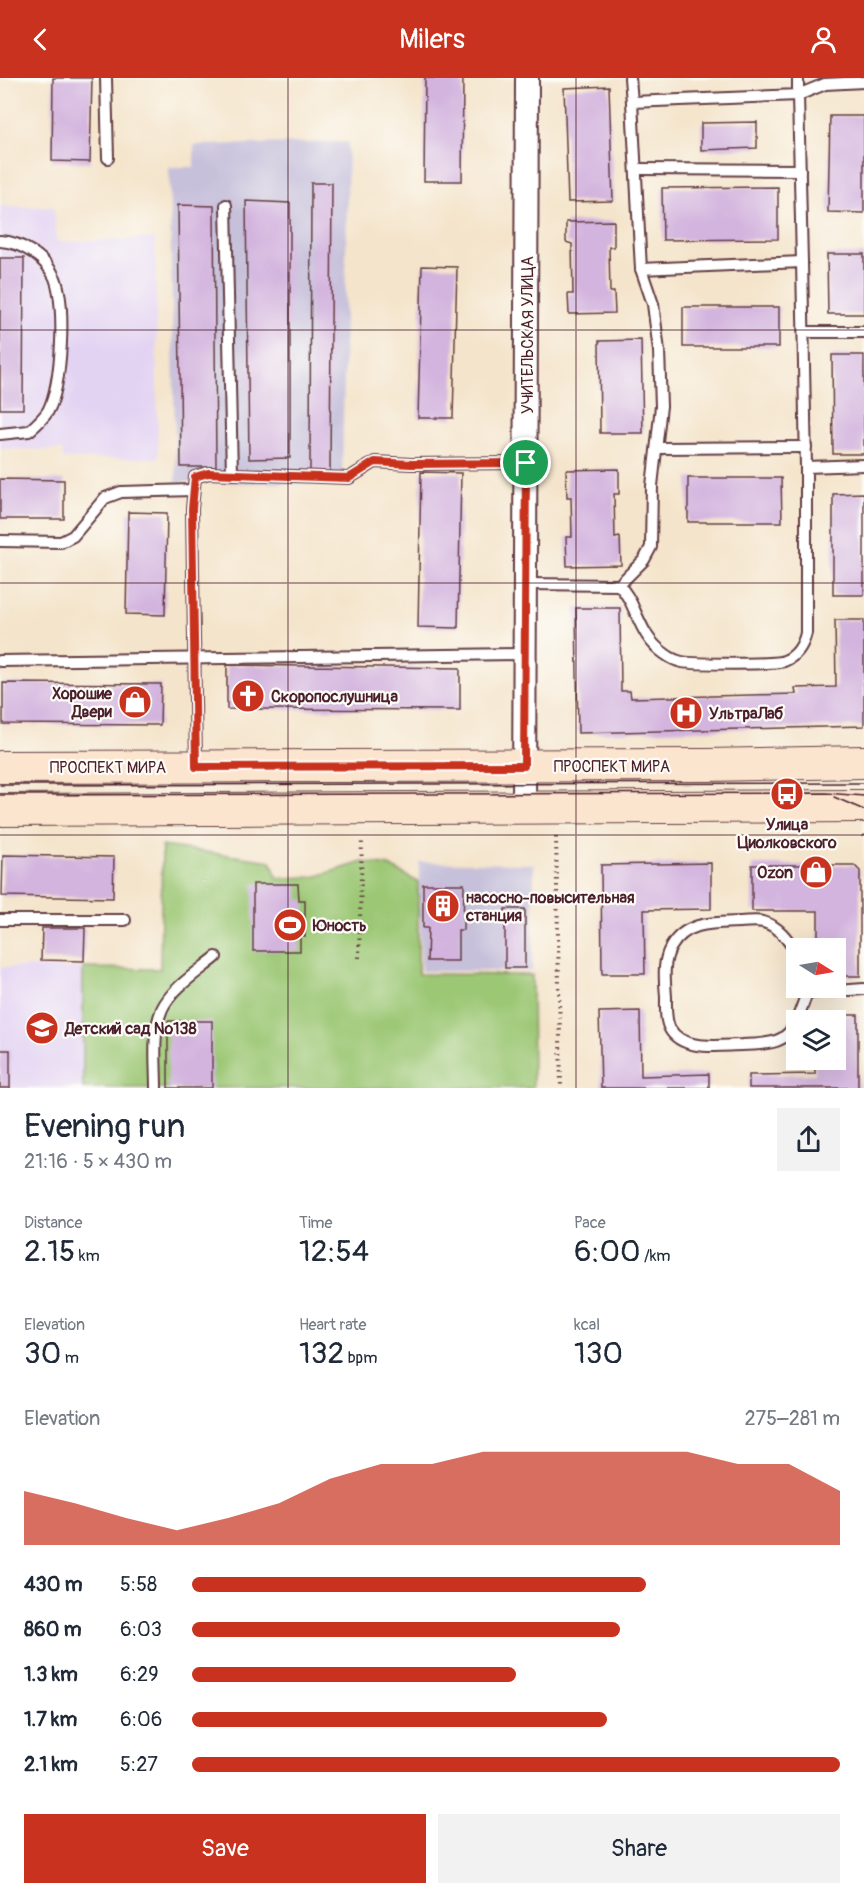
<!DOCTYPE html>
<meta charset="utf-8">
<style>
:root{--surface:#fff;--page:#f2f2f3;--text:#1f2937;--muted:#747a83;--accent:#c8321e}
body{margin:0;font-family:Pangolin,sans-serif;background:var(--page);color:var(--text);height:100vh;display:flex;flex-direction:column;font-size:22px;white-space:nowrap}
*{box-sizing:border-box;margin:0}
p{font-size:20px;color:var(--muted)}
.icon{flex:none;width:33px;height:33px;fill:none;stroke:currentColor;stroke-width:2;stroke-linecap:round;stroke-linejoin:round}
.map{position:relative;height:1010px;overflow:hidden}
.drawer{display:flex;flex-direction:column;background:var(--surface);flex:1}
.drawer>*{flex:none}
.needle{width:39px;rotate:101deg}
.fabs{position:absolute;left:786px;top:860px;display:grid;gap:12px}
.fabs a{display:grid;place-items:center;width:60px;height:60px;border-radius:0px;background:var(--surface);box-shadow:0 6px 24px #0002;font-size:30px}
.pin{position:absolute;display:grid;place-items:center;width:51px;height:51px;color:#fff;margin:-26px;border:3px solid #fff;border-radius:50%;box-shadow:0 2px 6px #0007}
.round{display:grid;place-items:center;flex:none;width:63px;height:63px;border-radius:0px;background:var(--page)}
.summary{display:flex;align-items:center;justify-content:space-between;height:102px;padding:0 24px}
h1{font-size:33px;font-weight:600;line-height:45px}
.stats{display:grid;grid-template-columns:repeat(3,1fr);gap:9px;height:102px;padding:6px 24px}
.stats div{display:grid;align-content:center}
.stats b{font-size:30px;font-weight:600}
.stats small{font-size:16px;font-weight:400}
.stats p{font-size:16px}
.chart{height:168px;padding:12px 24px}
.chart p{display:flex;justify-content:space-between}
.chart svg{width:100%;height:108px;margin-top:6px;fill:var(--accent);opacity:.7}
.cta{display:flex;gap:12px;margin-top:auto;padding:12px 24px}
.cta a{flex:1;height:69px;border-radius:0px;background:var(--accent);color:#fff;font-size:24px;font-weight:600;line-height:69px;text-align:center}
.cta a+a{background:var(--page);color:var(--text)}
ul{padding:0 24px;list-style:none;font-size:20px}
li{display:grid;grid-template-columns:96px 72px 1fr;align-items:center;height:45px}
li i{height:15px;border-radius:8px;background:var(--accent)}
header{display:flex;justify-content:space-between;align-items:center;height:78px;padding:0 24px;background:var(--accent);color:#fff;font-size:27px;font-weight:600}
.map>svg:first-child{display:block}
</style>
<header><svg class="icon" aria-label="back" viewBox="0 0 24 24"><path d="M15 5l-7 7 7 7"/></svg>Milers<svg class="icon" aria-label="person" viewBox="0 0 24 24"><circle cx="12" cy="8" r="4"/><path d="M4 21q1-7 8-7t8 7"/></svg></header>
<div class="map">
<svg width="864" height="1010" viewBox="0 0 864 1010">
<rect width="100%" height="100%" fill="#fdfcf7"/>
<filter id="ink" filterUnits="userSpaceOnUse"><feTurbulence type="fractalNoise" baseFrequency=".0167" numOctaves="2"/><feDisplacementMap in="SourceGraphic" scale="12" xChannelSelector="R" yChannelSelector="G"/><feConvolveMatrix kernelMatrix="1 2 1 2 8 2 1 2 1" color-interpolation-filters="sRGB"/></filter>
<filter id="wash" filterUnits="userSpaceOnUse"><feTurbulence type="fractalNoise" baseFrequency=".008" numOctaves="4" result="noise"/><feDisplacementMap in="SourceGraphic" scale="24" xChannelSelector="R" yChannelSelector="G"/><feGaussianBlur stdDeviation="1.35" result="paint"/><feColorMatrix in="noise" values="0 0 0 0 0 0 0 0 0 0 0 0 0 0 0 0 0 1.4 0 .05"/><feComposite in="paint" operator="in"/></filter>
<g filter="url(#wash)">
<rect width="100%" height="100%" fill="#f4e4cb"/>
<g fill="#e3d3f3">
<path d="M0,128L54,129L57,164L155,160L158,380L63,381L62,372L0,371Z"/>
<path d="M0,889L83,890V1010H0Z"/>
</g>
<g fill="#c6c0da">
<path d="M348,64L342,406L176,404L169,89H194V67Z"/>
<path d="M419,784L534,786L532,893H421Z"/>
</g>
<path fill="#9cc774" stroke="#737350" stroke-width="1.5" d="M162,768L271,783L277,800L314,799L363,784L389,788L418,804V896L532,897L533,1010H83V890L160,891Z"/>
<g id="blocks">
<g fill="#d3b4de">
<path d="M53,0H92L90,84L52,83Z"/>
<path d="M425,0H463L462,103H424Z"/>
<path d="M609,8L613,123L568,124L564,10Z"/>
<path d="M830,38H864V135L828,134Z"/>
<path d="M757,44V70L701,72V45Z"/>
<path d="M311,105H332L330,394L310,393Z"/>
<path d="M778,109V161L663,162L662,110Z"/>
<path d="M246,123L290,125V380L249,381Z"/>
<path d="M178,127L214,128L216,389H181Z"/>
<path d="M614,143V169H609L610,214H614L615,235L569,236L568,216H573L572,166L566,164V144Z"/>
<path d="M827,176H864V236H828Z"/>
<path d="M0,180H24L23,331H0Z"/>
<path d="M422,188L457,189L453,340H418Z"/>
<rect x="683" y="229" width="96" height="40"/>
<path d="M641,262L643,355H600L599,263Z"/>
<path d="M832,277H864V376H833Z"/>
<path d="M619,391V416H614L615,460L620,459L621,487L567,488L566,459H572L571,419H567L566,392Z"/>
<path d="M421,394L461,395L458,550L418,549Z"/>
<path d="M688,400H781L782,444H688Z"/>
<path d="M0,401L64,402V441H0Z"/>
<path d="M864,415V517H833V416Z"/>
<path d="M128,434L167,435L165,537L126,536Z"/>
<path d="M576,530H620L621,613H630L631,620L796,616L795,610L836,609L835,542H864V648L578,655Z"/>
<path d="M227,587L460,590V632L227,631Z"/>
<path d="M3,605L161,606L160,647L3,646Z"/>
<path d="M3,777L114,779L113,820L2,818Z"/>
<path d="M711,785V831L644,832L645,896H602L601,787Z"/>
<path d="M752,787H854L860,793V898H836V870H818V833H752Z"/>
<path d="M253,806H298L299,822H305V858L300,857V873H253Z"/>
<path d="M423,806H464L463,852H458V883H427L428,850H423Z"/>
<rect x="505" y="831" width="20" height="59"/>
<path d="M42,850H85L84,883L41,882Z"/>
<path d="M640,933L641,998L709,996V1010H601L599,934Z"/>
<path d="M814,937H858V1010H749V997L815,996V981H836V942H815Z"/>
<rect x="168" y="943" width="44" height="67"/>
<rect x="0" y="972" width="10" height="38"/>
</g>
</g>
</g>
<g filter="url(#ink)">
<use href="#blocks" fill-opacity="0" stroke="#643d43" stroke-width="1.5"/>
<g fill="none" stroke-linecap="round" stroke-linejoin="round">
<g stroke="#643d43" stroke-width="14">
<g id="lane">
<path d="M106,0L108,80"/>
<path d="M630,0L632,24"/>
<path d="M798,0V17L632,24L641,191L802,184L806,389L864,387"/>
<path d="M636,91L800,92"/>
<path d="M226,127L232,396"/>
<path d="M0,163C22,164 46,180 55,200C66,227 62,307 48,333C43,341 36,347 29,353L0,356"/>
<path d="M802,184L798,17L825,6L864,4"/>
<path d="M804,254H864"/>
<path d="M658,370L806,369"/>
<path d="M0,463L61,464L73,458L105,420L121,414L193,412"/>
<path d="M526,506L619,507L644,482L651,469L652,408L661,328L659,273L653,226L641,191"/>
<path d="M619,507C624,513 629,520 632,527C641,546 646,563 665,576C669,579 677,583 682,584C693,586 775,587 784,583C797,578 803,568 806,555V389"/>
<path d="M0,583L525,576"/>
<path d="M196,686L192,431L195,399L209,395L349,400L375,384L411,386L526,385"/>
<path d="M0,842H125"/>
<path d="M796,874C788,862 779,848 763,844C757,842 747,844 740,844C714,845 686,843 671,869C662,884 665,903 666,919C666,929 665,942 670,951C683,974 721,967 742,967C765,966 787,967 796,943"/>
<path d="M806,909L807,915L864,911"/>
<path d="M797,942L807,915"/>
<path d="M156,1010C156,985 152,954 162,931C172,910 198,894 216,879"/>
</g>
</g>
<g stroke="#643d43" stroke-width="26">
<path id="street" d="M524,729L527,0"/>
</g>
<g stroke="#643d43" stroke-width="34">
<g id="secondary">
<path d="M0,689L707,687L864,684"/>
<path d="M0,732L864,728"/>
</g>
</g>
<g stroke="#643d43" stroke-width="4" stroke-dasharray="1.5 4.5" stroke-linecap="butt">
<path d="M863,757L864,759"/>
<path d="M556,759L561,1010"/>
<path d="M359,880L362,760"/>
</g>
<use href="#lane" stroke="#fff" stroke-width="10"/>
<use href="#street" stroke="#fff" stroke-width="22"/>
<use href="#secondary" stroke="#fce5cf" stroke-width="32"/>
<g stroke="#4a1f2b" stroke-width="1.5">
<path d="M0,707L864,705"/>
<path d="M0,717L826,715L864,718"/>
<path d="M834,719L864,732"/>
</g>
</g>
</g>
<g fill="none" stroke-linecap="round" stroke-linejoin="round" filter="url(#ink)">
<g stroke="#fff" stroke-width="12">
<path id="route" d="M375,384L411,386L526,385L524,688L196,689L192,431L195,399L208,395L349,400Z"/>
</g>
<use href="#route" stroke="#c8321e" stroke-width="8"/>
</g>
<path fill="none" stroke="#4a1f2b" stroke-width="1.5" stroke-opacity="0.55" d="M288,0V1010M576,0V1010M0,252H864M0,505H864M0,757H864"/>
<defs>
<g id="church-disc" transform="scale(1.725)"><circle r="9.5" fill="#c8321e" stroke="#fdfcf7"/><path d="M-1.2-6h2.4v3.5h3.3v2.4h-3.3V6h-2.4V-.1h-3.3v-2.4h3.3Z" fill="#fff"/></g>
<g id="shop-disc" transform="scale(1.725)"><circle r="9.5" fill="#c8321e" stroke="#fdfcf7"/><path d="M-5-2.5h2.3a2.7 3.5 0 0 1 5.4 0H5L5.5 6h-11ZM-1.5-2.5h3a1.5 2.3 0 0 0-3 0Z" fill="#fff"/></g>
<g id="hospital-disc" transform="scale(1.725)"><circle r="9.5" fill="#c8321e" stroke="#fdfcf7"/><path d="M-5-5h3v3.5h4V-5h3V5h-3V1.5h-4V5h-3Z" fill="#fff"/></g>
<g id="bus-disc" transform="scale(1.725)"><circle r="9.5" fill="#c8321e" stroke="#fdfcf7"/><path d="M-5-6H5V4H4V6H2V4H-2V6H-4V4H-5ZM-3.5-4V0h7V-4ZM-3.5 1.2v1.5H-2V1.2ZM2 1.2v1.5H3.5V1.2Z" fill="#fff"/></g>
<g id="building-disc" transform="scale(1.725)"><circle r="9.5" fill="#c8321e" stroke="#fdfcf7"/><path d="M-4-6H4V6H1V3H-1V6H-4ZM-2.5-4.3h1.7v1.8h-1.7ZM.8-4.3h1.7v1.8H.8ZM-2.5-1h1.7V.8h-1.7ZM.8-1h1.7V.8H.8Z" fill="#fff"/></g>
<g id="stadium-disc" transform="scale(1.725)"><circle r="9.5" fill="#c8321e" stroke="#fdfcf7"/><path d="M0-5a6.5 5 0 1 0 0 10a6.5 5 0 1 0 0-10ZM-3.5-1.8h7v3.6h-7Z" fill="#fff"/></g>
<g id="school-disc" transform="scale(1.725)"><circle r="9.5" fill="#c8321e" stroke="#fdfcf7"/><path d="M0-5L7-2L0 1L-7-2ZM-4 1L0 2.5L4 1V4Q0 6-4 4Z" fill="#fff"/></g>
</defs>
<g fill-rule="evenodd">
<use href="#church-disc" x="248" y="618"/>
<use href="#shop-disc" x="135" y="624"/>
<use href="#hospital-disc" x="686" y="635"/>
<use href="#bus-disc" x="787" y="716"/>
<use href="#shop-disc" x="816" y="794"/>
<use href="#building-disc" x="443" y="828"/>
<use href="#stadium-disc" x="290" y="847"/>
<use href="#school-disc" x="42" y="950"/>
</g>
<g text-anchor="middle" stroke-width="4.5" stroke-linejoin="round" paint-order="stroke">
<g font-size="16" fill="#4a1f2b" stroke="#fdfcf7">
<text transform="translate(527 257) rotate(-90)" y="6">УЧИТЕЛЬСКАЯ УЛИЦА</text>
<text x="612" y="694">ПРОСПЕКТ МИРА</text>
<text x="108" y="695">ПРОСПЕКТ МИРА</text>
</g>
<g font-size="16" font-weight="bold" fill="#4a1f2b" stroke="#fdfcf7" text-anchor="start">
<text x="112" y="621" text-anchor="end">Хорошие<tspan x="112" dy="18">Двери</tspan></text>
<text x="271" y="624">Скоропослушница</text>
<text x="709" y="641">УльтраЛаб</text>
<text x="787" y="752" text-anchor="middle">Улица<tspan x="787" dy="18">Циолковского</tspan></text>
<text x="793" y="800" text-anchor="end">Ozon</text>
<text x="466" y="825">насосно-повысительная<tspan x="466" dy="18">станция</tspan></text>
<text x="313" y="853">Юность</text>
<text x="65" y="956">Детский сад №138</text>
</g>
</g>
</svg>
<div class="fabs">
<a><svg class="needle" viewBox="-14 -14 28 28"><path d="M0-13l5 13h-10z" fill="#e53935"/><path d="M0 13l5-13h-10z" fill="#747a83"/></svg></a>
<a><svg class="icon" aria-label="layers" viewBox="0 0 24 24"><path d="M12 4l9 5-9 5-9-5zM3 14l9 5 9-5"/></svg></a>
</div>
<div class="pin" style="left:526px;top:385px;background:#1e9e55"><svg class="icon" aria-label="arrive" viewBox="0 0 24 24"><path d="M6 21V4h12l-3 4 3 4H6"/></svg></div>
</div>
<section class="drawer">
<div class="summary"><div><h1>Evening run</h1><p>21:16 · 5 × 430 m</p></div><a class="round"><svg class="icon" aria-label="share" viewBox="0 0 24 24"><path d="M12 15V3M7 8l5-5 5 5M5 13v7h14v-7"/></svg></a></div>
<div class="stats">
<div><p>Distance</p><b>2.15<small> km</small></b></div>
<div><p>Time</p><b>12:54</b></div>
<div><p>Pace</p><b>6:00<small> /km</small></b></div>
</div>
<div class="stats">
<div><p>Elevation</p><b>30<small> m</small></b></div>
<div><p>Heart rate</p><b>132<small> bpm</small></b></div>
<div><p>kcal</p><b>130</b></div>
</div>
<div class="chart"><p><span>Elevation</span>275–281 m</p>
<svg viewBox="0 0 160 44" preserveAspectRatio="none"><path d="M0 44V22L10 27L20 33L30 38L40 33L50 27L60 17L70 11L80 11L90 6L100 6L110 6L120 6L130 6L140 11L150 11L160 22V44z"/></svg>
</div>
<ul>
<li><b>430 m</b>5:58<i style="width:70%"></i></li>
<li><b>860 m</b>6:03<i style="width:66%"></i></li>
<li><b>1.3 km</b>6:29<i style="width:50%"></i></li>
<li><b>1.7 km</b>6:06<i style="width:64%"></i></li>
<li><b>2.1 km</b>5:27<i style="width:100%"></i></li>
</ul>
<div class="cta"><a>Save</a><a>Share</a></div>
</section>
